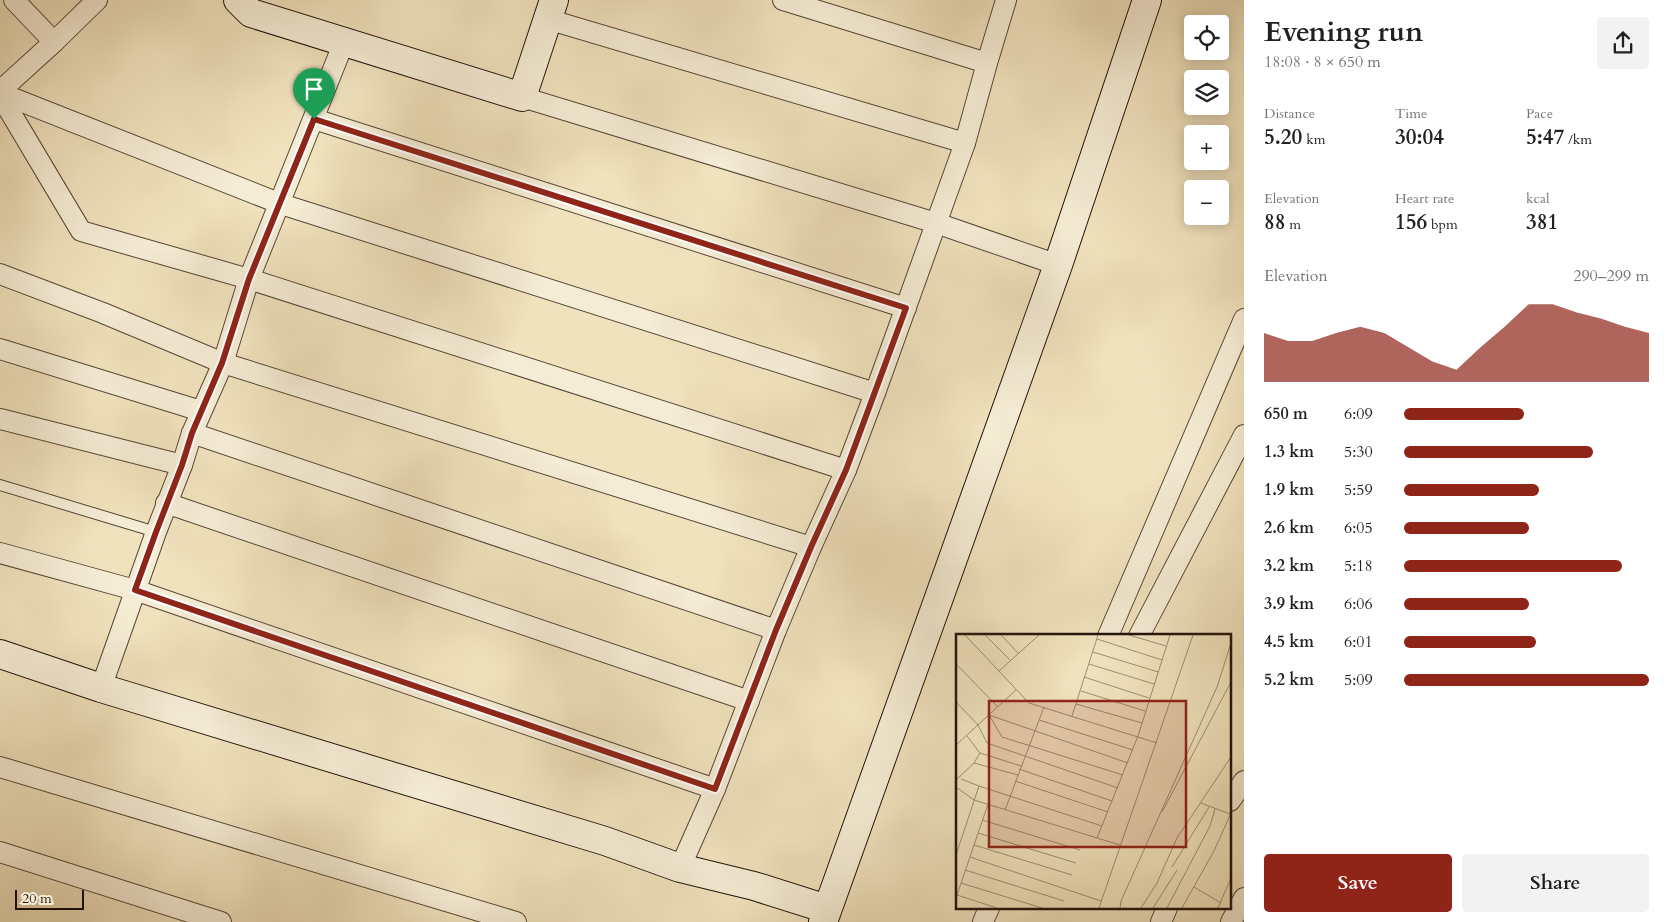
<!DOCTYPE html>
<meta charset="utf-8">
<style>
:root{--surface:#fff;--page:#f2f2f2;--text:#202124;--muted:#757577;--accent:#8f2418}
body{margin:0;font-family:Cardo,serif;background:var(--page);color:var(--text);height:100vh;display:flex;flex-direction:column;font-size:19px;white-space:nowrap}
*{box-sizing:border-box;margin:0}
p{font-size:16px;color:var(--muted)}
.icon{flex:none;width:28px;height:28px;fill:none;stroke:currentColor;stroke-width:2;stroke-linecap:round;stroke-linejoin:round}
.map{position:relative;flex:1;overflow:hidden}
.panel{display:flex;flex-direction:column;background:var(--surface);width:425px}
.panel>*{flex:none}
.buttons{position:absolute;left:1184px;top:15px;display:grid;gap:10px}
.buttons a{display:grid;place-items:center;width:45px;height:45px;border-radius:5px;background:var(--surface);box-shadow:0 2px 12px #0003;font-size:25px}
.scale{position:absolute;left:15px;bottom:12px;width:69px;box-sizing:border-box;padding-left:5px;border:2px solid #22130a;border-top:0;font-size:14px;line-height:18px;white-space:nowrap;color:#22130a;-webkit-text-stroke:4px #f5ecd4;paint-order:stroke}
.pin{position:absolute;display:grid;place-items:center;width:42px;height:42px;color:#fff;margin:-51px -21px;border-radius:50% 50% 50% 0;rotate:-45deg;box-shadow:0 0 5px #0007}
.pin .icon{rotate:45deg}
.round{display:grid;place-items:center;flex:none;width:52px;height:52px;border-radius:5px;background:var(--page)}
.overview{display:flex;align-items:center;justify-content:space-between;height:85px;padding:0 20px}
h1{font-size:28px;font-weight:800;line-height:38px}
.stats{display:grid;grid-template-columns:repeat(3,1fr);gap:8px;height:85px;padding:5px 20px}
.stats div{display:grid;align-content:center}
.stats b{font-size:21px;font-weight:800}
.stats small{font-size:14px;font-weight:400}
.stats p{font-size:14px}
.chart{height:140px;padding:10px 20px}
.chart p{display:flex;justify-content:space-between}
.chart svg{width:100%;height:90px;margin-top:5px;fill:var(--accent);opacity:.7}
.primary-button{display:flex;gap:10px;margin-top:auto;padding:10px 20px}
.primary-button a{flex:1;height:58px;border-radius:5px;background:var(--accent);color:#fff;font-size:20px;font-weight:800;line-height:58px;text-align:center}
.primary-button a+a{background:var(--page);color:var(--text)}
ul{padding:0 20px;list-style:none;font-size:16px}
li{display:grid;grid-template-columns:80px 60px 1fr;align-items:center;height:38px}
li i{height:12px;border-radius:6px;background:var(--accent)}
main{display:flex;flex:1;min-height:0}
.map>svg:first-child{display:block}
</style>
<main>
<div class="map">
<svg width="1244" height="922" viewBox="0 0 1244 922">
<rect width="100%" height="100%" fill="#f0e2bd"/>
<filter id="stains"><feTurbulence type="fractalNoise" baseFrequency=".004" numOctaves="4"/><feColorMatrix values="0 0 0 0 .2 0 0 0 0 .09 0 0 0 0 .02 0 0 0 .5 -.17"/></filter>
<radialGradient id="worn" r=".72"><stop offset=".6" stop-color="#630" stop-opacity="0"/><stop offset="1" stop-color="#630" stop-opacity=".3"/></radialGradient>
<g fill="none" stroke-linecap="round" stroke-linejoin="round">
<g stroke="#564737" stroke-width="12">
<path id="lane" d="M0,485L156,532"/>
</g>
<g stroke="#564737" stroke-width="22">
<g id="street">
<path d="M14,0L54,42"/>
<path d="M783,0L987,63"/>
<path d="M547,19L965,143"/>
<path d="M0,91L54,42L97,0"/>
<path d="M0,93L281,204L875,393"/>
<path d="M0,95L81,231L249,279L846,470"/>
<path d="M522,97L936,223L1058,265"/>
<path d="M314,119L906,308"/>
<path d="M0,274L103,313L223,363L811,547"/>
<path d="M0,349L201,411"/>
<path d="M0,419L182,465"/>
<path d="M192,433L776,630"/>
<path d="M166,503L749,701"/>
<path d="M0,553L135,590L715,789"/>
<path d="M1108,636L1244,319"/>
<path d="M1139,636L1244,435"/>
<path d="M101,688L156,532L182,465L192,433L223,363L249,279L344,42"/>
<path d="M0,767L516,922"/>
<path d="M1230,801L1244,781"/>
<path d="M0,852L221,922"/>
<path d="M680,868L715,789L776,630L811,547L846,470L875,393L965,143L987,63L1006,0"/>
<path d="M983,922L989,908"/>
<path d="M1161,922L1167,908"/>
<path d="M1231,922L1244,898"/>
</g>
</g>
<g stroke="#22130a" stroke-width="30">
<g id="secondary">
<path d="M238,0L251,13L522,97L554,0"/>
<path d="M0,654L101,688L605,841L680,868L754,886L827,909"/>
<path d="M823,922L1058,265L1147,0"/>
</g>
</g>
<use href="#lane" stroke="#f5ecd4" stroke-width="10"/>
<use href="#street" stroke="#f5ecd4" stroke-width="20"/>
<use href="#secondary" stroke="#f5ecd4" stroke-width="28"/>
</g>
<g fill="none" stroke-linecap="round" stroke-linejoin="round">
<g stroke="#fff" stroke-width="10">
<path id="route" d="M314,119L906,308L846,470L811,547L776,630L715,789L135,590L156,532L182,465L192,433L222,363L249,279Z"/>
</g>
<use href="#route" stroke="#8f2418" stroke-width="6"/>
</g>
<g transform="translate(956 634)">
<rect width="275" height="275" fill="#f0e2bd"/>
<path fill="none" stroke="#9e8f75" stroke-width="1" d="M9,1L73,69L201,109M29,1L55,27M45,1L63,20M173,1L210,12M141,5L206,26M137,18L202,38M0,30L42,73M133,30L198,50M43,37L83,1M128,43L193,64M125,57L189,77M0,68L22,91L31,109L162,154M120,70L186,89M33,81L46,103L167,141M33,81L172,129M116,82L142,1M83,86L177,116M11,102L24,119L18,129L62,141M0,111L60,56M24,119L65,132M63,135L156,167M5,145L23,152M0,146L18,129M59,147L152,178M0,153L18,166L164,211M245,169L274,180M49,176L88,73M206,178L275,48M26,186L124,216M22,199L120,229M141,204L182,102L214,1M18,211L116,241M0,221L23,152L146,192M14,223L145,267M216,233L253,173M9,236L108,267M5,249L86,274M238,253L265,269M1,261L41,274M0,264L32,170M143,274L237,1M164,274L165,267L261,53L275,9M185,274L201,249L221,204L275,123M197,274L221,236M211,274L254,192L259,175M226,274L258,217L275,179M262,274L275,244"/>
<path fill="#8f2418" fill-opacity="0.15" stroke="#8f2418" stroke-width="2.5" d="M33,67H230V213H33Z"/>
<rect width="275" height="275" fill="none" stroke="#22130a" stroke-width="2.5"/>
</g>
<rect width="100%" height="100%" filter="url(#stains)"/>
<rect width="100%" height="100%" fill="url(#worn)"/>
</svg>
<div class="buttons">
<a><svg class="icon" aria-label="locate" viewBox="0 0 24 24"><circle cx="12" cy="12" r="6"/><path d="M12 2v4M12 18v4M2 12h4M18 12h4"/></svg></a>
<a><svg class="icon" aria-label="layers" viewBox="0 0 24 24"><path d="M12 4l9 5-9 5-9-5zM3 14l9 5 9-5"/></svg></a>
<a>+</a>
<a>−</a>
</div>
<div class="scale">20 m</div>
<div class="pin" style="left:314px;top:119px;background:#1e9e55"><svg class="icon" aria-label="arrive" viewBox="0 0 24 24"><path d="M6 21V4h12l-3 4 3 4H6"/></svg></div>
</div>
<section class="panel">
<div class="overview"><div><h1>Evening run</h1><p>18:08 · 8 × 650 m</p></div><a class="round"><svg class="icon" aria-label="share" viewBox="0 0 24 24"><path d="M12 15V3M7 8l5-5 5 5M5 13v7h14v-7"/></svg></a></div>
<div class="stats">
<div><p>Distance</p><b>5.20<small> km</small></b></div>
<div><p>Time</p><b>30:04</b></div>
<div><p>Pace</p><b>5:47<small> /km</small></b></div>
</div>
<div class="stats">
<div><p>Elevation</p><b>88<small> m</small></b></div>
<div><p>Heart rate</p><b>156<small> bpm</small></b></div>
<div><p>kcal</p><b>381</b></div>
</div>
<div class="chart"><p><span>Elevation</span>290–299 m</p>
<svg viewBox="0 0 160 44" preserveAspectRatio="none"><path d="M0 44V20L10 24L20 24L30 20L40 17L50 20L60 27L70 34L80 38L90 27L100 17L110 6L120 6L130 10L140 13L150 17L160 20V44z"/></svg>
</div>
<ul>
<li><b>650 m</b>6:09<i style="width:49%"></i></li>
<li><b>1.3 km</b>5:30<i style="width:77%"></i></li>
<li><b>1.9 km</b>5:59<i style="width:55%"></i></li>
<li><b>2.6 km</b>6:05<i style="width:51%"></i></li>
<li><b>3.2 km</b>5:18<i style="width:89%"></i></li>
<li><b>3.9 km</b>6:06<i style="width:51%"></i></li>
<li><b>4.5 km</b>6:01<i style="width:54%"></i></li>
<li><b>5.2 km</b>5:09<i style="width:100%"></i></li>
</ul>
<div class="primary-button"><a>Save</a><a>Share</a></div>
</section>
</main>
